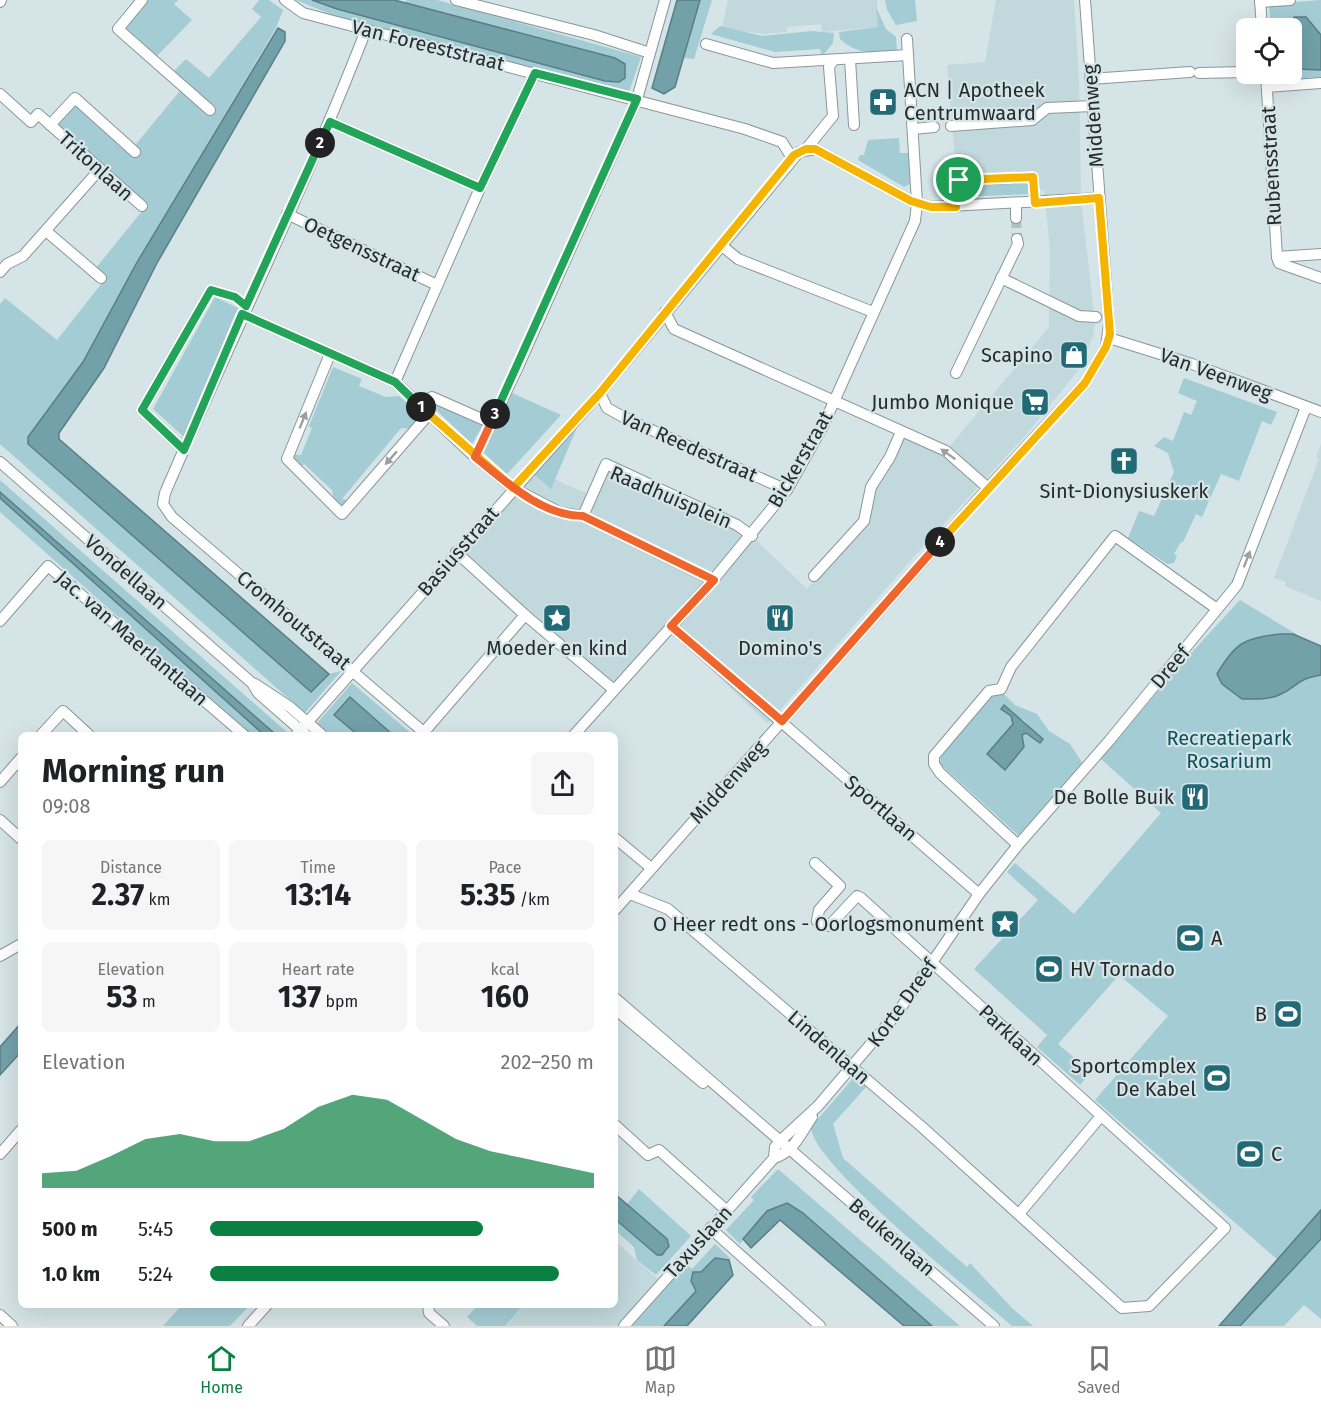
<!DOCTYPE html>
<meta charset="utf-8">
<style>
:root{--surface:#fff;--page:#f6f6f6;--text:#202124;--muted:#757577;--line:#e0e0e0;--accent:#0b8043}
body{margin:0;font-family:"Fira Sans",sans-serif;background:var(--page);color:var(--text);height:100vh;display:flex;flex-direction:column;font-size:22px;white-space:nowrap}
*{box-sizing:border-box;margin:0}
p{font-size:20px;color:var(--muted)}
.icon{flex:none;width:33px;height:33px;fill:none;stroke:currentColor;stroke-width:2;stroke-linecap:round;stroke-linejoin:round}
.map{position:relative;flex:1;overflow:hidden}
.side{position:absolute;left:18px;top:732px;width:600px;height:576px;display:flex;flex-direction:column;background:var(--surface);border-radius:9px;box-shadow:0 6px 24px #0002}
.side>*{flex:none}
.buttons{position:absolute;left:1236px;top:18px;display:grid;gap:12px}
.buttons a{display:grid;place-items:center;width:66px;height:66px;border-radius:9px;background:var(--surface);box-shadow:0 6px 24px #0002;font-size:30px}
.pin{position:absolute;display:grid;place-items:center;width:51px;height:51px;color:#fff;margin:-26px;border:3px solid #fff;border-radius:50%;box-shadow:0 2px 6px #0007}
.km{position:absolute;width:30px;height:30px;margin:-15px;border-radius:50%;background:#222;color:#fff;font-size:16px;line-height:30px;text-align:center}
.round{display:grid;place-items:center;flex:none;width:63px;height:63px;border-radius:9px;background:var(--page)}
.head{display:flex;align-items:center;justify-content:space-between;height:102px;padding:0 24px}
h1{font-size:33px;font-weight:700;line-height:45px}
.metrics{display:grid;grid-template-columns:repeat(3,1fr);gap:9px;height:102px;padding:6px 24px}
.metrics div{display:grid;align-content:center;border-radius:9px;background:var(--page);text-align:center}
.metrics b{font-size:30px;font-weight:700}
.metrics small{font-size:16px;font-weight:400}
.metrics p{font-size:16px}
.chart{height:168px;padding:12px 24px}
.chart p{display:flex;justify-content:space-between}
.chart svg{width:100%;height:108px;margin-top:6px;fill:var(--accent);opacity:.7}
ul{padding:0 24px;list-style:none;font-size:20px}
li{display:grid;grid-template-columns:96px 72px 1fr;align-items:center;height:45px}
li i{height:15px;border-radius:8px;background:var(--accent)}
.tab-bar{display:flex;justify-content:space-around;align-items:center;height:84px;border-top:2px solid var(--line);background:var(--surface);font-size:16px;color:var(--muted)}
.tab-bar a{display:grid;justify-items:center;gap:3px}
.tab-bar .active{color:var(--accent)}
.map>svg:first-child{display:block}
</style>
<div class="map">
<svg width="1321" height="1326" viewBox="0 0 1321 1326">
<rect width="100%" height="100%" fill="#d5e4e7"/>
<g fill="#c1d8dc">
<path d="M728,0H877L878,27L822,32L821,24L786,27L787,32L763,34L722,28Z"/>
<path d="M996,0H1074L1079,80L1081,201L1095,322L1093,337L1076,373L1025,436L910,561L768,724L684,643L667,631L614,690L456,552L530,469L591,495L606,464L752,536L807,589L866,523L873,490L902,436L946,451L1049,327L1050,250L1044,190L958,194L947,65L985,62Z"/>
<path d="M1321,444V601L1285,586L1286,582L1274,578L1319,459L1316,457Z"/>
<path d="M615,1241L660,1281L619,1326H506L525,1305H615Z"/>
</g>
<g fill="#a4ccd4" fill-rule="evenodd">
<path d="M148,0H178L174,4L192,20L157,56L124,26Z"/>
<path d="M259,0H269L283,10L276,28L136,264L83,362L28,437V444L310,692L329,674L341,671L305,713L0,444V304L5,298L57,340L106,278L95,269L147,205L52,123L74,98L132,149L184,86L170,75L186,59L209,78L261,17L252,9Z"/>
<path d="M296,0H312L605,81L623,80L626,67L406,3V0H437L641,57L629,92L330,14Z"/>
<path d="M700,0H712L694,59L684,58Z"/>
<path d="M885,0H915L917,21L896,25L887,10Z"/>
<path d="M1321,0V35L1314,25L1316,70H1321V77L1274,80L1273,74H1292V28H1271L1269,4Z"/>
<path d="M876,7L886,29L896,37L897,51C872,52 859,56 840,39L839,32L878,27Z"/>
<path d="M720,26L762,36L812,31L834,33L833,43L822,56L820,49L775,52L711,34Z"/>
<path d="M899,138L900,153H909L910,184L904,187L858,160L860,155H864L868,140Z"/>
<path d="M1031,180V194L963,197L962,184Z"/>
<path d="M215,297L238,308L184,437L153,409Z"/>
<path d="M333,367L362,379L359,386L386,397L399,396L422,417L411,429L401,428L342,499L350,500L345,505H338L334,501L332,490L304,464L299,468L292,462V455H301L312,428L309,426Z"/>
<path d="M1184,378L1277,412L1271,425L1262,421L1239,481L1221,474L1202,517L1196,514L1183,542H1181L1174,554L1177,556L1174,563L1167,564L1128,538L1139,511L1154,516L1174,472L1168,453L1154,446L1164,437L1173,441L1184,412L1191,415L1197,401L1178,393Z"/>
<path d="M512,393L561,415L507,474L484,453Z"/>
<path d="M434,403L483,425L472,444L431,405Z"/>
<path d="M578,425L551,489L535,475Z"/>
<path d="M0,480L288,733L286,735H251L0,512V498H7L0,492Z"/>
<path d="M1240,600L1321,649V1319L1304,1305L1284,1326H1240L1281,1283L1279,1261L1095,1100L1168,1016L1119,975L1058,1044L1091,1072L1080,1085L1037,1047L1047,1035L974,969L1038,900L1007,872L1015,863L1074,914L1161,813L1101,759L1182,663Z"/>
<path d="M352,683L413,735H393L350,697L335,715L358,735H331L317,723Z"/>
<path d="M1001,691L1015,705L1037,714L1049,731L1070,744L1083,764L1019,836L940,764L942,750L984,695ZM1011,716L1024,720L1040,743L1026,733L1022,735L1021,740L987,754L1014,724Z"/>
<path d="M855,1076L867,1086L833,1124L843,1158L967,1267L970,1263L1012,1308L1033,1326H1012C978,1296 810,1163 811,1127Z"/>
<path d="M778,1169L960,1326H932L803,1213L787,1203L767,1211L740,1244L726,1230L754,1200L751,1197Z"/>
<path d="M639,1189L691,1236L656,1275L637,1260L634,1247L615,1230V1219L657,1255H662L667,1251V1239L627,1204Z"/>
<path d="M715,1244L731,1259L715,1258L701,1272L696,1290L664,1326H631L686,1263L692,1269Z"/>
<path d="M182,1305H250L230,1326H163Z"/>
<path d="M478,1305H524L505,1326H477L467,1317Z"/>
</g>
<g fill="#72a1aa" stroke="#5b7e84" stroke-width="1.5">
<path d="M312,0H394L406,3L615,58L625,64V78L619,82L605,81L337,9Z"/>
<path d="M677,0H700L675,87L664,94L652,88Z"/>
<path d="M1294,17H1306L1321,35V70L1298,69L1292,22Z"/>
<path d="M278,28L285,32V41L157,263L104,368L59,433V439L329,674L311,692L28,444V437L83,362L136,264Z"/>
<path d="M0,492L274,733L272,735H264L0,498Z"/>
<path d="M1281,634H1293L1321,646V675C1295,679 1297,688 1279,695C1268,700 1254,699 1242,699L1222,684L1217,674C1235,643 1245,637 1281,634Z"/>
<path d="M350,697L393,735H358L334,715Z"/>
<path d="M1004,705L1043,739L1040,743L1026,733L1022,735L1024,747L1005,770L987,754L1013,724L1011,716L1001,709Z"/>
<path d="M21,1023V1052L0,1075V1047Z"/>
<path d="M615,1194L667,1239L669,1246L662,1255H657L615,1219Z"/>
<path d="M787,1203L803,1213L932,1326H904L780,1220L751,1248L743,1239L767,1211Z"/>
<path d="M1321,1210V1239L1240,1326H1219Z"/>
<path d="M715,1258L729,1260L733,1275L687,1326H664L696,1291L691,1281L693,1272H701Z"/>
</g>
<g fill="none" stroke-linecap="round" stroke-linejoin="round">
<path stroke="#b2bfc2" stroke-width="10" stroke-dasharray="10 5" stroke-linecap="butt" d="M1016,218L1017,239"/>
<g stroke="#899799" stroke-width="12">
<g id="minor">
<path d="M142,0L118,29L210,110"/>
<path d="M285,0L303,13L745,129L782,142L792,158"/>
<path d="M456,0L594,35L650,53"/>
<path d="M1260,0L1262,28"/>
<path d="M0,2L1,0"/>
<path d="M1260,2L1290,0"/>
<path d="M366,30C305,187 231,339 165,493L163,504L172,517L427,735"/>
<path d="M706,44L773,63L908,55"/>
<path d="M850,59L854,125"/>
<path d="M1199,73L1246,72"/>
<path d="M1266,74L1277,257L1279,263L1321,278"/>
<path d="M1090,79L1190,72"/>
<path d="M1267,87L1321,83"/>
<path d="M0,94L31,122L38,114L142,206"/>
<path d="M330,122L480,188"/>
<path d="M50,125L75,98L135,152"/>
<path d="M951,126L1032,120L1047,108L1093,106"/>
<path d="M913,129L934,127"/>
<path d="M806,149L833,116L829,67L833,61"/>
<path d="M1016,204V218"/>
<path d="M956,207L954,185L957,181L964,180L1033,177L1035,203"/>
<path d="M287,214L437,285"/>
<path d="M46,231L101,278"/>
<path d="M721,245L738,259L873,312"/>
<path d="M1277,257L1321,254"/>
<path d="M0,272L7,264L23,256L100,169"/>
<path d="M1001,278L1079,316L1096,317"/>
<path d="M665,312L674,329L946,451L988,488"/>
<path d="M242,314L395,382L475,457L513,488L561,513L583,516L713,580"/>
<path d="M1109,338L1192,364L1321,412"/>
<path d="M330,354L287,459L342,514L429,414"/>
<path d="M956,373L1018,244L1017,239"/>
<path d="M395,382L480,188L535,73"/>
<path d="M600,393L607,408L627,419L787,490"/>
<path d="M419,405L432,397L491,423"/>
<path d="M184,450L142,410L211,290L235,297L246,306"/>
<path d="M475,457L518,367L637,99L665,0"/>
<path d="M0,462L252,683L258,693L306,735"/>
<path d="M583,516L606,464L737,525L752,536"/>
<path d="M456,552L525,615L614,690"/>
<path d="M814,576L864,521L871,487L890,457L901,432"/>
<path d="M0,621L48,566L244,735"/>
<path d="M671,626L979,894"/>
<path d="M255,684L290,707L322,735"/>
<path d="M424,732L525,615"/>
<path d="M41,735L63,711L89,735"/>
<path d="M296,735L600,393L799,152L815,149L911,201L931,207L1099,198"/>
<path d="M574,735L713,580L787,490L823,426L915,221L917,203L907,39"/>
<path d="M0,782L21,758"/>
<path d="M0,820L21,839"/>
<path d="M615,838L651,868"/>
<path d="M1018,845L940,773L934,764V756L989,691L1001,689L1011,667L1115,536L1217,609"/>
<path d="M630,894L668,909L922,1127L1122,1308L1149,1306L1225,1228L861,898L857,896L829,926L817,921L819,910L840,886L815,863"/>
<path d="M615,910L988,488L1085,383L1106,347L1109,324L1085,0"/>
<path d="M0,956L21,944"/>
<path d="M615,998L994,1326"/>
<path d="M615,1009L703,1083"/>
<path d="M615,1125L648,1155L659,1150L726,1210"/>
<path d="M0,1154L21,1130"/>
<path d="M774,1158L775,1147L781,1140L818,1106L898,1012L979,894L1018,845L1109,741L1237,585L1306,407"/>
<path d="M1019,1214L1101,1116"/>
<path d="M710,1228L820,1326"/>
<path d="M428,1305L429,1313L444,1326"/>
<path d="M0,1315L12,1326"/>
<path d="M248,1326L267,1305"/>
<path d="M624,1326L774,1158C794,1152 801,1133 812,1117"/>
</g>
</g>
<use href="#minor" stroke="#fff" stroke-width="10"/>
</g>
<defs><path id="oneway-solid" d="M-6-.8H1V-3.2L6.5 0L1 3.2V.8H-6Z" transform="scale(1.5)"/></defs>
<g fill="#9da0a0">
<use href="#oneway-solid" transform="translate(303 420) rotate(-68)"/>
<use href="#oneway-solid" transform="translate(948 454) rotate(-145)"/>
<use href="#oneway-solid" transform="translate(391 458) rotate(131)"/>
<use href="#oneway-solid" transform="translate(1247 559) rotate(-69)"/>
</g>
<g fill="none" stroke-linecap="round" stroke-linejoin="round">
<g stroke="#fff" stroke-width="12">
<path id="split-1" d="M421,407L513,488L600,393L794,155L806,149H815L911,201L931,207H956L954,185L959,180"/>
</g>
<g stroke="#fff" stroke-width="12">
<path id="split-2" d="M320,143L246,306L235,297L211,290L142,410L184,450L242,314L395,382L421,407"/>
</g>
<g stroke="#fff" stroke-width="12">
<path id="split-3" d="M320,143L330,122L480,188L535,73L637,99L495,414"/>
</g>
<g stroke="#fff" stroke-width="12">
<path id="split-4" d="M495,414L475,457C505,481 542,516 583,516L714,580L671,626L782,721L940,542"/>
</g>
<g stroke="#fff" stroke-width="12">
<path id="split-5" d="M940,542L1085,383L1106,347L1110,334L1099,198L1035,203L1033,177L959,180"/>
</g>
<use href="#split-1" stroke="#f5b400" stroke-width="8"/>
<use href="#split-2" stroke="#22a559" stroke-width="8"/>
<use href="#split-3" stroke="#22a559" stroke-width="8"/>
<use href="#split-4" stroke="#f0652b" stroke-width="8"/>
<use href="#split-5" stroke="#f5b400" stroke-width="8"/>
</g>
<defs>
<g id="pharmacy-square" transform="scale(1.5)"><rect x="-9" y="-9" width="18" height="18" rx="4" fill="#226b76" stroke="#d5e4e7"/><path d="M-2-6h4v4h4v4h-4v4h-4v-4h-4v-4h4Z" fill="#fff"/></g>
<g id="shop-square" transform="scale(1.5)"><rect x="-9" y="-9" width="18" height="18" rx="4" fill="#226b76" stroke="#d5e4e7"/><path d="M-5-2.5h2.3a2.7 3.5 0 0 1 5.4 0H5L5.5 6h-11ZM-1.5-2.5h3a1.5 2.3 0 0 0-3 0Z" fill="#fff"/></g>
<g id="supermarket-square" transform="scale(1.5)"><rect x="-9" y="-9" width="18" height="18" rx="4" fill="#226b76" stroke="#d5e4e7"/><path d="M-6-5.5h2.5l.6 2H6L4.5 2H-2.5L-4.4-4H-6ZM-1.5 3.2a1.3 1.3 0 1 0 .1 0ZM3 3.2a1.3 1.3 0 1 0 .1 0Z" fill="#fff"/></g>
<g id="church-square" transform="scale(1.5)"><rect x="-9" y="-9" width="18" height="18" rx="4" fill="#226b76" stroke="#d5e4e7"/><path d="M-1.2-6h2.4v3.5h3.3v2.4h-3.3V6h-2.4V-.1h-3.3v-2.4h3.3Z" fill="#fff"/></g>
<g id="sight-square" transform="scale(1.5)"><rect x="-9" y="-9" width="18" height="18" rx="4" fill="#226b76" stroke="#d5e4e7"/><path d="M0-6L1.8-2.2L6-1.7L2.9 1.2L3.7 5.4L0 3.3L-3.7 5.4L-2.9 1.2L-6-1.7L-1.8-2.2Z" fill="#fff"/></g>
<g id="restaurant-square" transform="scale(1.5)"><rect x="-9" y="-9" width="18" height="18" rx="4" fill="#226b76" stroke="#d5e4e7"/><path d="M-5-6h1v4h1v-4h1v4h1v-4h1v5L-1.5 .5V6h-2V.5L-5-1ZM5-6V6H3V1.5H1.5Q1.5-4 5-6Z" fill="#fff"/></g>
<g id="stadium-square" transform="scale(1.5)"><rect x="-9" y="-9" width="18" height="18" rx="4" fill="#226b76" stroke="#d5e4e7"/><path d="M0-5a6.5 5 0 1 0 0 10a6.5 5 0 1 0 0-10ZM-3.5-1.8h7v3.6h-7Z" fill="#fff"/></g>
</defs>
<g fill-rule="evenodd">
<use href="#pharmacy-square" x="883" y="102"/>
<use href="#shop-square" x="1074" y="355"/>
<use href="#supermarket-square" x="1035" y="402"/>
<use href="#church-square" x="1124" y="461"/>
<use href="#sight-square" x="557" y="618"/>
<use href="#restaurant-square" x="780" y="618"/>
<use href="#restaurant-square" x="1195" y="797"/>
<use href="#sight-square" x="1005" y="924"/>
<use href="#stadium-square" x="1190" y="938"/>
<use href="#stadium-square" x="1049" y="969"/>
<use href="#stadium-square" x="1288" y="1014"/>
<use href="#stadium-square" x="1217" y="1078"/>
<use href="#stadium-square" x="1250" y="1154"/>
</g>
<g text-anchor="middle" stroke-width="4.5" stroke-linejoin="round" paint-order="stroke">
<g font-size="20" fill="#252b2c" stroke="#d5e4e7">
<text transform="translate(428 45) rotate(14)" y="7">Van Foreeststraat</text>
<text transform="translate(1093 116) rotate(-94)" y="7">Middenweg</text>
<text transform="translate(96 166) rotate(42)" y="7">Tritonlaan</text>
<text transform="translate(1271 166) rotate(-93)" y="7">Rubensstraat</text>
<text transform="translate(362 249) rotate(25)" y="7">Oetgensstraat</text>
<text transform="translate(1216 374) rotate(20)" y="7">Van Veenweg</text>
<text transform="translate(689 446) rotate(24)" y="7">Van Reedestraat</text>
<text transform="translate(800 459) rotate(-60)" y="7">Bickerstraat</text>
<text transform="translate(671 497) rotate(23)" y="7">Raadhuisplein</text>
<text transform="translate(458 551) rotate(-49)" y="7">Basiusstraat</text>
<text transform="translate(126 572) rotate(41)" y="7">Vondellaan</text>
<text transform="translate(294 620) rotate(40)" y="7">Cromhoutstraat</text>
<text transform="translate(132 638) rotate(41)" y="7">Jac. van Maerlantlaan</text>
<text transform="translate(1170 667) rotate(-50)" y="7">Dreef</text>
<text transform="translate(728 782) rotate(-48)" y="7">Middenweg</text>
<text transform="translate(881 808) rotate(41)" y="7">Sportlaan</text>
<text transform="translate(902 1003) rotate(-54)" y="7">Korte Dreef</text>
<text transform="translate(1011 1035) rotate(43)" y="7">Parklaan</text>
<text transform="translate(829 1047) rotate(41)" y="7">Lindenlaan</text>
<text transform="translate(892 1237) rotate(41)" y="7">Beukenlaan</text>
<text transform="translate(698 1242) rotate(-48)" y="7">Taxuslaan</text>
</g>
<g font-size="20" fill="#252b2c" stroke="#d5e4e7" text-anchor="end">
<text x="904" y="97" text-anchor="start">ACN | Apotheek<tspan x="904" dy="23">Centrumwaard</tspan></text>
<text x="1053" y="362">Scapino</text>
<text x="1014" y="409">Jumbo Monique</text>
<text x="1124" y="498" text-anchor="middle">Sint-Dionysiuskerk</text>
<text x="557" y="655" text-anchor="middle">Moeder en kind</text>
<text x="780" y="655" text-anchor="middle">Domino's</text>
<text x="1174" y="804">De Bolle Buik</text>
<text x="984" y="931">O Heer redt ons - Oorlogsmonument</text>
<text x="1211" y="945" text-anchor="start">A</text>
<text x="1070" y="976" text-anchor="start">HV Tornado</text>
<text x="1267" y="1021">B</text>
<text x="1196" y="1073">Sportcomplex<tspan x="1196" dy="23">De Kabel</tspan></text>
<text x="1271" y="1161" text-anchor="start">C</text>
</g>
<g font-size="20" fill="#08505a" stroke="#d5e4e7">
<text x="1229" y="745">Recreatiepark<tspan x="1229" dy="23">Rosarium</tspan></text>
</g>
</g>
</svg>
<div class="buttons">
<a><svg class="icon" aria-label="locate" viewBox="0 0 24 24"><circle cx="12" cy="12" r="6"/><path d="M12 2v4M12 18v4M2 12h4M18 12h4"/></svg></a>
</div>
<div class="pin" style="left:959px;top:180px;background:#1e9e55"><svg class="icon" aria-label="arrive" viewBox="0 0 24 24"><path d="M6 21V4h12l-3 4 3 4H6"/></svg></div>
<b class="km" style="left:421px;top:407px">1</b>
<b class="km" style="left:320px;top:143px">2</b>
<b class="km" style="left:495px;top:414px">3</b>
<b class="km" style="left:940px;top:542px">4</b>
<section class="side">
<div class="head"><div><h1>Morning run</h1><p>09:08</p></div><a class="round"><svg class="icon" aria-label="share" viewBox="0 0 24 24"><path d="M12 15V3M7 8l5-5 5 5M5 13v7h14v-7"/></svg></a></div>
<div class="metrics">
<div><p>Distance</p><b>2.37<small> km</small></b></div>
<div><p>Time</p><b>13:14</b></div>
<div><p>Pace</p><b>5:35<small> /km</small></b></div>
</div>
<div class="metrics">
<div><p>Elevation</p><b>53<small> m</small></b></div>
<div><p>Heart rate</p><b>137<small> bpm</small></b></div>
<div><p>kcal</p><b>160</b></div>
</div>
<div class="chart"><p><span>Elevation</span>202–250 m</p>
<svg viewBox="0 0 160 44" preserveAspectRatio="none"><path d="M0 44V38L10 37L20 31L30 24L40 22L50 25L60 25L70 20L80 11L90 6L100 8L110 16L120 24L130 29L140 32L150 35L160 38V44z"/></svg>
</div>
<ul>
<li><b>500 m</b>5:45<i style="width:71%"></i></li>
<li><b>1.0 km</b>5:24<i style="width:91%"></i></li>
</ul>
</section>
</div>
<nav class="tab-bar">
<a class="active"><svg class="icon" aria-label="home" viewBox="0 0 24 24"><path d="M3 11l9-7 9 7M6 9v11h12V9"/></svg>Home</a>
<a><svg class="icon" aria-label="map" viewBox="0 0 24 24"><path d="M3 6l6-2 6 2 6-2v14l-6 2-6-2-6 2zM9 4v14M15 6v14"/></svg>Map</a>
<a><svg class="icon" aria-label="saved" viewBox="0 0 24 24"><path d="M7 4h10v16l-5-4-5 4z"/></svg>Saved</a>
</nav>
